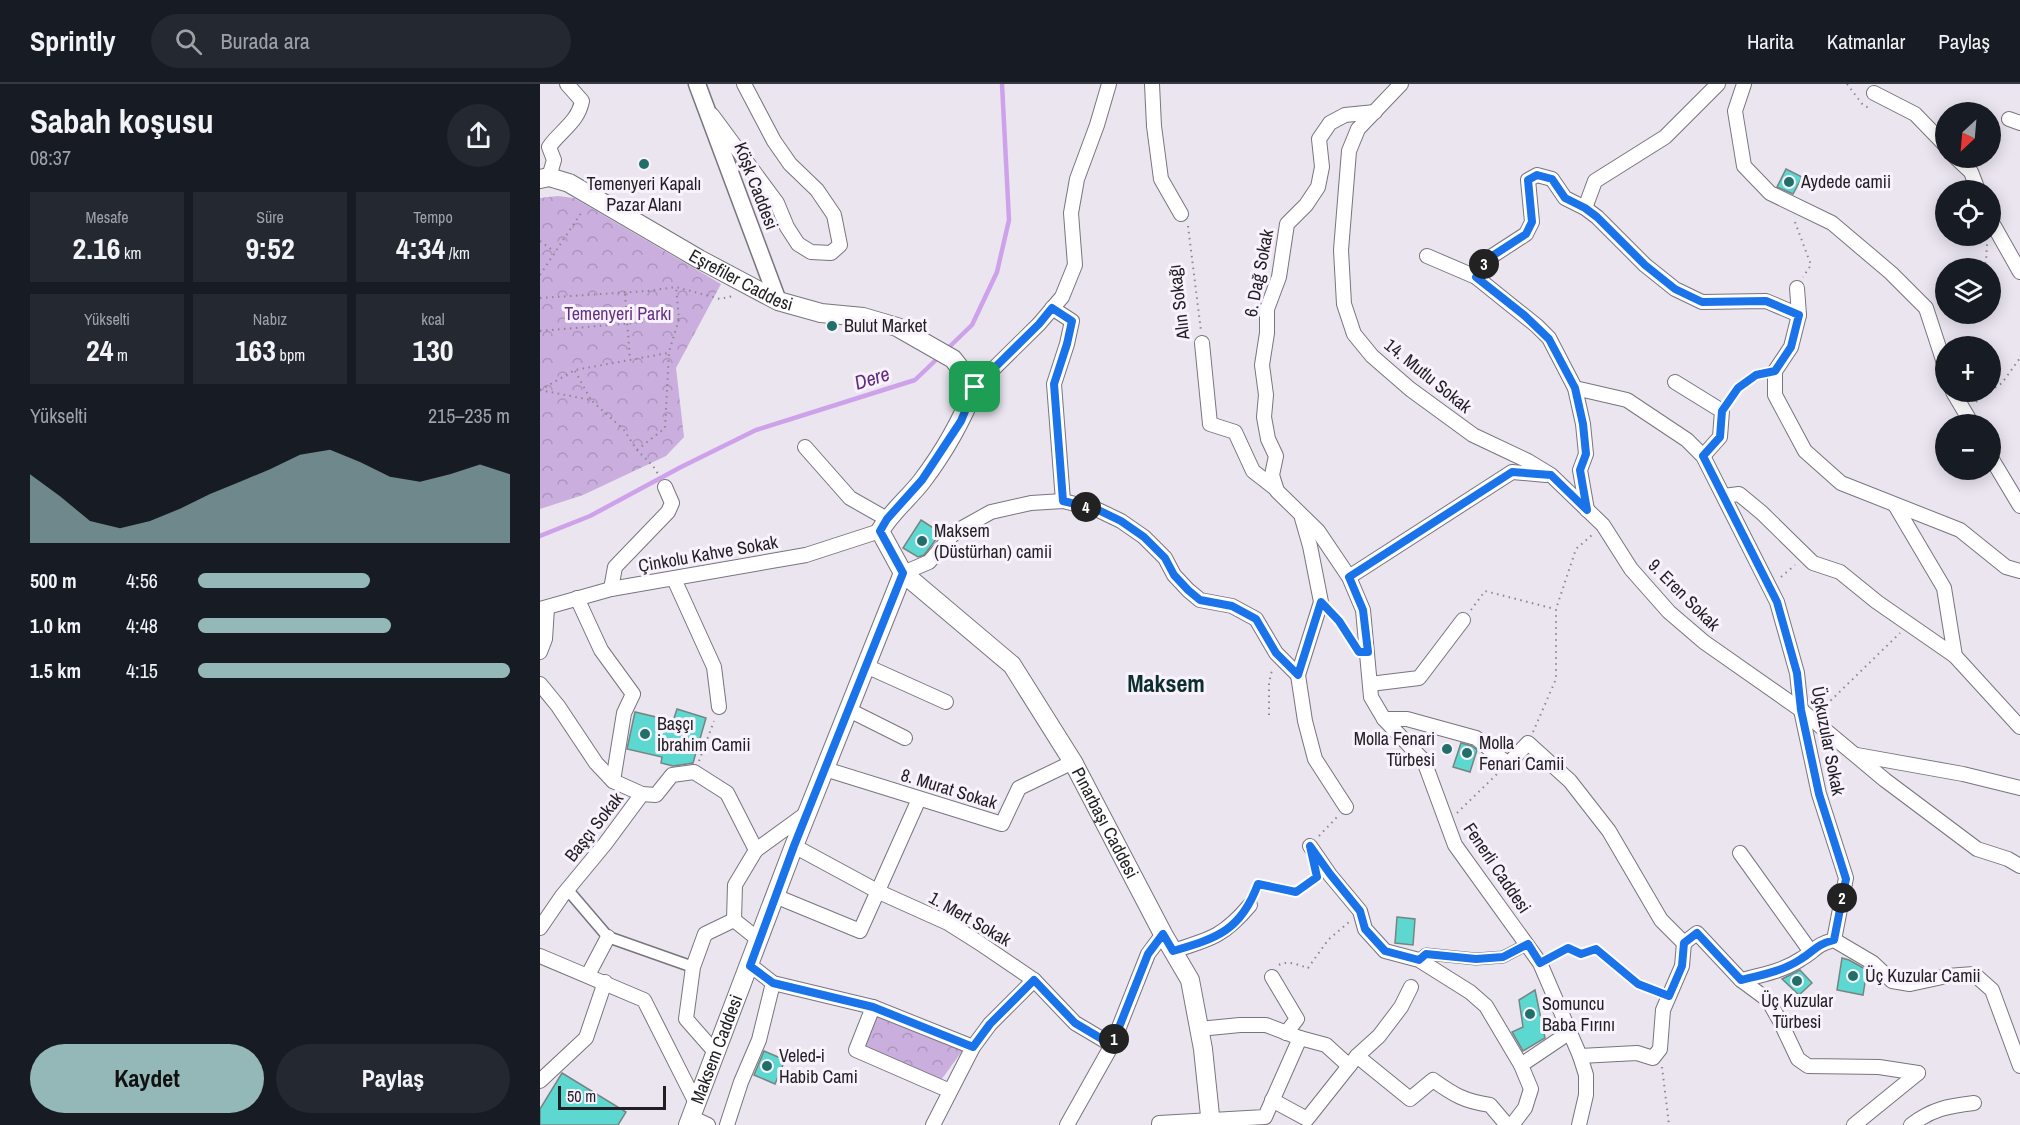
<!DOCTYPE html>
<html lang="tr">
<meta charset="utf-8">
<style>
:root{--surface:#171b24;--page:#242831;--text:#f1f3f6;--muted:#9ea1a6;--line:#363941;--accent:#94b7b7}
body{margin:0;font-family:"Archivo Narrow",sans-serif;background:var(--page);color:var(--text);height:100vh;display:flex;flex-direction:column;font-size:22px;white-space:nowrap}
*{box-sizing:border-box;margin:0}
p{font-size:20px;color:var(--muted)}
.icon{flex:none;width:33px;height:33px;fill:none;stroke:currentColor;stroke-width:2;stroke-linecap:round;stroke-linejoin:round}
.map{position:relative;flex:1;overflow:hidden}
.side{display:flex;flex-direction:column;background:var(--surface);width:540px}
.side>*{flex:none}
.needle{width:39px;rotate:206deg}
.controls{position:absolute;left:1395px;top:18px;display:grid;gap:12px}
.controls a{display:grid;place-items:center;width:66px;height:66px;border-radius:50%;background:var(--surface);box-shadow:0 3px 15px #0003;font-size:30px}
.scale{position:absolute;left:18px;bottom:15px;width:108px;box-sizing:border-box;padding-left:6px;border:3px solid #211f23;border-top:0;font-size:16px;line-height:21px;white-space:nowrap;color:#211f23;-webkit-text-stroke:4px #f8f2fc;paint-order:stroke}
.pin{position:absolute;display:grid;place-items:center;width:51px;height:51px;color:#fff;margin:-26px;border-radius:12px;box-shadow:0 3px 9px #0006}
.km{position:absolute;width:30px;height:30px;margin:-15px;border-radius:50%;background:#222;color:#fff;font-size:16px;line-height:30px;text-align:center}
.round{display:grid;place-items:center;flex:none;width:63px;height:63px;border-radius:32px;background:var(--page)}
.head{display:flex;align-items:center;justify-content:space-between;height:102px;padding:0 30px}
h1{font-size:33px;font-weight:800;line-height:45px}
.metrics{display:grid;grid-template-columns:repeat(3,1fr);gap:9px;height:102px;padding:6px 30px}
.metrics div{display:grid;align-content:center;border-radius:0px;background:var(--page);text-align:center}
.metrics b{font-size:30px;font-weight:800}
.metrics small{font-size:16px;font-weight:400}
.metrics p{font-size:16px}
.chart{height:168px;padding:12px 30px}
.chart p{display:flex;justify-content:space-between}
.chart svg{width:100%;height:108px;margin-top:6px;fill:var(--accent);opacity:.7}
.button{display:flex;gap:12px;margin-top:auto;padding:12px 30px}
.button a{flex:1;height:69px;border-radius:36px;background:var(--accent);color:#111;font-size:24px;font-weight:800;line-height:69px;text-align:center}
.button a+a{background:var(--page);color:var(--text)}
ul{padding:0 30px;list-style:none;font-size:20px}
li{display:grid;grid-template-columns:96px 72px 1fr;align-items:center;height:45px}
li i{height:15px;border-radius:8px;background:var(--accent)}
header{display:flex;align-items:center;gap:36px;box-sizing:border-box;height:84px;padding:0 30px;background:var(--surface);border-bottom:2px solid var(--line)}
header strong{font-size:28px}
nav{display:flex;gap:33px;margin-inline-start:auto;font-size:21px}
.search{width:420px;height:54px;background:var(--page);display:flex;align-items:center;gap:15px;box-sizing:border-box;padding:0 21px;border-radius:33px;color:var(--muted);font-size:22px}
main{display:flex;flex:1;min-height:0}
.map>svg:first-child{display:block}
</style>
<header>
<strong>Sprintly</strong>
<div class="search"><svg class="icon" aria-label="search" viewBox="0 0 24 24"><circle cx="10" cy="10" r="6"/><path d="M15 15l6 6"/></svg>Burada ara</div>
<nav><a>Harita</a><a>Katmanlar</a><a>Paylaş</a></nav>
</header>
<main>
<section class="side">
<div class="head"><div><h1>Sabah koşusu</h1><p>08:37</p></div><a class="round"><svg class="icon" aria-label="share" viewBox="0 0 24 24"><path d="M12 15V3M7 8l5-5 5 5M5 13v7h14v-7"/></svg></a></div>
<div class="metrics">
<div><p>Mesafe</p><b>2.16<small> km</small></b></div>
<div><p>Süre</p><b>9:52</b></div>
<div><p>Tempo</p><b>4:34<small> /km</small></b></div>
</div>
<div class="metrics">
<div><p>Yükselti</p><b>24<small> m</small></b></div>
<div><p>Nabız</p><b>163<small> bpm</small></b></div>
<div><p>kcal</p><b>130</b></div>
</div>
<div class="chart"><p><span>Yükselti</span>215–235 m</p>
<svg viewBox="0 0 160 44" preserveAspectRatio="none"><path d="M0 44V16L10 25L20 35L30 38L40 35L50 30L60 24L70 19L80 14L90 8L100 6L110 11L120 17L130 19L140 16L150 12L160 16V44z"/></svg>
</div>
<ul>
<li><b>500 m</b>4:56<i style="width:55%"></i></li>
<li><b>1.0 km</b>4:48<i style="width:62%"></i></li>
<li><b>1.5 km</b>4:15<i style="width:100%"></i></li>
</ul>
<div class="button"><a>Kaydet</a><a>Paylaş</a></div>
</section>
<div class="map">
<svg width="1480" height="1041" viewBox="0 0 1480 1041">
<defs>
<pattern id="park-crowns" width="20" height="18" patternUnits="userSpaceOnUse" patternTransform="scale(1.5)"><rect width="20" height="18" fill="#caaedd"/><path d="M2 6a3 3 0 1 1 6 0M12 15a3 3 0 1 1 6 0" fill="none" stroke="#ad95bd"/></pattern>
</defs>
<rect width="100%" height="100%" fill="#eae5ef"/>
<g fill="url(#park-crowns)">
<path d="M18,112L34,114L181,200L136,284L144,353L126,372L43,411L0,425V114Z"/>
<path d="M337,930L423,966L401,996L322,964Z"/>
</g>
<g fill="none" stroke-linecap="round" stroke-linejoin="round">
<g stroke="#cda2ea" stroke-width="4.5">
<path d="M405,267L432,241L457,188L469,136L462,0"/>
<path d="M0,452L50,432L141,383L216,346L375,296L399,273"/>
</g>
</g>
<g fill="#5dd8d1" stroke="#778482" stroke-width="1.5">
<path d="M1246,85L1262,93L1253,110L1237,103Z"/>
<path d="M381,436L401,449L384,471L378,473L363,464Z"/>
<path d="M137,625L166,634L153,679L133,682L121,679L122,673L87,665L95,628L133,637Z"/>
<path d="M921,659L932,662L937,666L930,688L913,683Z"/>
<path d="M857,833L875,835L873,861L855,859Z"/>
<path d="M1302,874L1309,876L1327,886L1323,911L1297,906Z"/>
<path d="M1260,886L1272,899L1259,911L1242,895Z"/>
<path d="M995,906L1005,954L983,967L972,948L983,943L979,916Z"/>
<path d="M224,967L245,976L235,1000L214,991Z"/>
<path d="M22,989L86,1028L78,1041H0V1025Z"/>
</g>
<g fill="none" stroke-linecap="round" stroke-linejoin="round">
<g stroke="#79747d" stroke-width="13">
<g id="pedestrian">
<path d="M27,805L68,853L153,883"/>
<path d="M879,876L886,870L936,875L963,873L988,860"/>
</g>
</g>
<g stroke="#79747d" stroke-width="16">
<g id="minor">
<path d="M612,0L614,42L621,95L641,130"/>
<path d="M861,0L818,45L809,67L801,166L804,220L814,250L832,272L870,305L933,351L988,377L1011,391L1063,441L1091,485L1129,528L1164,558L1261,626L1345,696L1437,765L1468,775L1480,782"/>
<path d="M1204,0L1195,27L1204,82L1230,109L1292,139L1351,189L1386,224L1406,285"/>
<path d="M1334,9L1375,30L1406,62"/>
<path d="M835,28L805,31L790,39L779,55L782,83L778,103L766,121L747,140L739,193L727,225V249L722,281L726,311L724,333L728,355L736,372L732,391L737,407L778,447L809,493L823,526L831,613L844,635L884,677L915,761L1000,879L1040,972L1097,969L1113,974L1120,965L1123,926L1142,882L1144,859"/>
<path d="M172,31L237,119L247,143L258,160L271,168L291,169L300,161L294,131L277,106L250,80L234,57L204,0"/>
<path d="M1469,35L1480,39"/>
<path d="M1416,74L1431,88L1438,106"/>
<path d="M9,93L14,76L9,63C21,46 38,38 42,17L27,0"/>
<path d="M1045,124L1055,97L1125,53L1178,0"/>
<path d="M1450,135L1480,188"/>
<path d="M887,172L936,193L997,242L1009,254L1035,304L1043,340L1046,370L1040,386L1047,426"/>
<path d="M936,193L946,176L986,150L992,138L988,96L997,91L1012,95L1025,114L1045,124L1057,133L1105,181L1135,205L1162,218L1226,217L1259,231L1251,263L1235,287V311L1265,367L1301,399L1420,446L1466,483L1480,487"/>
<path d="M1257,204L1259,231"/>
<path d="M512,224L532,237L527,260L514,300L523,417"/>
<path d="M662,259L670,340L695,348L713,387L736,405"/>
<path d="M1135,298L1182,327L1180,353L1163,372"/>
<path d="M435,303L499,240L522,213L535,181L531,129L537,95L557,41L569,0"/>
<path d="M1035,304L1087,316L1147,356L1163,372L1237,518L1257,589L1261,626L1279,710L1306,794L1294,856"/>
<path d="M1413,308L1432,340"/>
<path d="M265,363L310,414L347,435"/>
<path d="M1450,372L1480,422"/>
<path d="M1184,412L1199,410L1222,429L1273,479L1300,488L1337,518L1415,572"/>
<path d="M1355,421L1404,504L1415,572L1480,643"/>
<path d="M762,434L770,462L781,518L758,591L765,637L775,675L806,723"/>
<path d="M363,489L389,478L415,448L451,428L491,419L523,417L556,425L581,437L604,453L625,474L634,491L648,506L660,516L692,522L716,535L736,569L758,591"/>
<path d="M809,493L972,388L1006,391"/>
<path d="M134,495L174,583L179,623"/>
<path d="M71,505L75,483L128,428L132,419L125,403"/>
<path d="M37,514L61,566L93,610L84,629L73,697"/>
<path d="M0,525L71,505L266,471L340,447"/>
<path d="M0,568L5,555L7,524"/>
<path d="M326,582L406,618"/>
<path d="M0,600L18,622L56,679L73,697L102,710L116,711L132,691L154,688L187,709L216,766"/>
<path d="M830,600L879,594L923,536"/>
<path d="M309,626L365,654"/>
<path d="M844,635H867L936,654L968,680L988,659L1030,697L1069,747L1121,836L1144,859"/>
<path d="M1317,671L1423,690L1480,704"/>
<path d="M285,685L462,740L479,704L533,678"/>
<path d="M254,762L339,808L408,839L438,858L494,896L535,939L572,961"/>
<path d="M770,762L790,791L820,827L825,845L845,867L879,876L930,908L946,922L981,981"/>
<path d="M1200,769L1271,868"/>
<path d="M235,812L320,847L379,715"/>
<path d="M0,844L22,812L65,760L102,710"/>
<path d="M219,856L194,836L195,801L216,766L267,729"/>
<path d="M1144,859L1157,849L1201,896C1222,891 1243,887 1261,875C1276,866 1275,861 1294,856L1333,879L1352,897L1370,900L1407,892L1434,890L1452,906L1480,982"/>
<path d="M633,867C671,855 684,852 710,821"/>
<path d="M0,872L104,916L156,1019"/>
<path d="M210,881L233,899L333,923L433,963"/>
<path d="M48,891L68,853"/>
<path d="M732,893L757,935L746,949"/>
<path d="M1201,896L1228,916L1240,937L1258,975L1268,982L1339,983L1378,989"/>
<path d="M333,923L316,966L410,1007"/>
<path d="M659,945L700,941H726L760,954L786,961L809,982"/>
<path d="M175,968L146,935L153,883L165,850L194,836"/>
<path d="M817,972L870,1015L893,996C914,1011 924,1017 950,1021L967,1041"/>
<path d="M0,997L46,954L65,898"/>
<path d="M732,1016L767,1035L817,972L839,952L861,923L871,903"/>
<path d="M151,1033L168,1041"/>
<path d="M187,1041L201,998L219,956L233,899"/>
<path d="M393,1041L433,963L450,940L494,896"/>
<path d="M527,1041L572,961L608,870L623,850"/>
<path d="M619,1041V1039L725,1033L760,954"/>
<path d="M972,1041L985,1024L991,1005L981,981L1030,948"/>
<path d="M1039,1041L1046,1011V991L1040,972"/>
<path d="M1314,1041L1378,989"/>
<path d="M1371,1041C1392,1025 1408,1022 1434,1019"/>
</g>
</g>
<g stroke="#79747d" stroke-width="19">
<path id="tertiary" d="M157,0L238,217"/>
</g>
<g stroke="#79747d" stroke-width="20">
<g id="secondary">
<path id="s1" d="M0,95L9,93L29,99L159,175L238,217L281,229L323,233L357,243L413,275L435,303C422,336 404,368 382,397C369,414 351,428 340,447L363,489L472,581L533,678L623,850L650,896L663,965L671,1041"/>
<path id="s2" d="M148,1041L254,762L363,489"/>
</g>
</g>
<g stroke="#8c8890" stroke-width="2" stroke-dasharray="1.5 4.5" stroke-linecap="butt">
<path d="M1307,0L1323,21L1329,24"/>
<path d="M1255,138L1271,181L1263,193"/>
<path d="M648,142L661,247"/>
<path d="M0,157L15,168"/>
<path d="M1441,184L1446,178L1447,159"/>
<path d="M0,191L43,126"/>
<path d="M85,210L90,276"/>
<path d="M0,214L107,207L136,203L180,215L193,212"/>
<path d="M1399,218L1406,214"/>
<path d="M0,247L139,235"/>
<path d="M35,287L51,316"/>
<path d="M0,306L51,316L84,346L97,366L113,382L118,390"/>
<path d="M0,306L35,286L128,269"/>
<path d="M1450,307L1462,299L1480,274"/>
<path d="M1189,316C1197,305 1207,293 1221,290"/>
<path d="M1436,318L1450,308"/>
<path d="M97,366L125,344L129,268L139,235L136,203"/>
<path d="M1241,493L1255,481"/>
<path d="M931,526L945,507L1015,525"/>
<path d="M791,529L811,556"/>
<path d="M1282,625L1360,549"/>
<path d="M729,631V599L732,586"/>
<path d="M993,648L1016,595V525L1036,465L1053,450"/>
<path d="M159,677L174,637"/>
<path d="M917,729L958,689"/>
<path d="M779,752L798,732"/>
<path d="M715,807L718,799L756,808L774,795"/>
<path d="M1011,873L1028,864L1041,870L1056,865L1098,900L1115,907"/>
<path d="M739,881C747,876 759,881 768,884L788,856L809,838"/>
<path d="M1122,983L1129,1041"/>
</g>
<use href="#pedestrian" stroke="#fff" stroke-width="10"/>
<use href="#minor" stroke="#fff" stroke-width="14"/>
<use href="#tertiary" stroke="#fff" stroke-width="16"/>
<use href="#secondary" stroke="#fff" stroke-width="18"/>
</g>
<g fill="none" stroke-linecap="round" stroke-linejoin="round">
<g stroke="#fff" stroke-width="12">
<path id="route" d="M997,91L1012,95L1025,114L1045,124L1057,133L1105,181L1135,205L1162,218L1226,217L1259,231L1251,263L1235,287L1216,291L1198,304L1182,327L1180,353L1163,372L1237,518L1257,589L1261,626L1279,710L1306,795L1294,856C1275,861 1276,866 1261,875C1243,887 1222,891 1201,896L1157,849L1144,859L1142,882L1129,912L1098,900L1056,865L1041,870L1028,864L1000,879L988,860L963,873L936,875L886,870L879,876L845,867L825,845L820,827L790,790L770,762L777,793L756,808L718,800C701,846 678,854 633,867L623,850L608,870L572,961L535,939L494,896L450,940L433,963L333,923L233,899L210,882L254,762L363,489L340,447L347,435L382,396L421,337L435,303L499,240L512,224L532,237L527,260L514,300L523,417L556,425L581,437L604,453L625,474L634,491L648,506L660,516L692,522L716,535L736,569L758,591L781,518L799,537L819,568H828L823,526L809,493L972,388L1011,391L1047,426L1040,386L1046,370L1043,340L1035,304L1009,255L984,231L936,193L946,176L986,150L992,138L988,96Z"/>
</g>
<use href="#route" stroke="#1a73e8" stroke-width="8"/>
</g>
<g fill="#236e69" stroke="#f8f2fc" stroke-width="2">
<circle cx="104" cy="80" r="6"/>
<circle cx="1249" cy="98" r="6"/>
<circle cx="292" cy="242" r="6"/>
<circle cx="382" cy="457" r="6"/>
<circle cx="105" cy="650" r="6"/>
<circle cx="907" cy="665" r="6"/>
<circle cx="927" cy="669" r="6"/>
<circle cx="1313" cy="892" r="6"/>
<circle cx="1257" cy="897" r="6"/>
<circle cx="990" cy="930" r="6"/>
<circle cx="227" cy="982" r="6"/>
</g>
<g text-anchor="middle" stroke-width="6" stroke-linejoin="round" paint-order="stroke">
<g font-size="18" fill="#211f23" stroke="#f8f2fc" text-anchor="start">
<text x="1261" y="104">Aydede camii</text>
<text x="104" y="106" text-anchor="middle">Temenyeri Kapalı<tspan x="104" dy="21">Pazar Alanı</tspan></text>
<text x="304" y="248">Bulut Market</text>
<text x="394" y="453">Maksem<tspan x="394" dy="21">(Düstürhan) camii</tspan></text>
<text x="117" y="646">Başçı<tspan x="117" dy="21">İbrahim Camii</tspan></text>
<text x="895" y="661" text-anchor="end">Molla Fenari<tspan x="895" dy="21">Türbesi</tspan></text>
<text x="939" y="665">Molla<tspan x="939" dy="21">Fenari Camii</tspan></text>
<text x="1325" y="898">Üç Kuzular Camii</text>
<text x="1257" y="923" text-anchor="middle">Üç Kuzular<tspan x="1257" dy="21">Türbesi</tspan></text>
<text x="1002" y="926">Somuncu<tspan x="1002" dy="21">Baba Fırını</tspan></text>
<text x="239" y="978">Veled-i<tspan x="239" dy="21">Habib Cami</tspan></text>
</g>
<g font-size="18" fill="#211f23" stroke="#f8f2fc">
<text transform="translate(216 102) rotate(69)" y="6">Köşk Caddesi</text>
<text transform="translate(719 189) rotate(-79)" y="6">6. Dağ Sokak</text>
<text dy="6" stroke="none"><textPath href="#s1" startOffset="228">Eşrefiler Caddesi</textPath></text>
<text transform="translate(639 218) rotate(-97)" y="6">Alın Sokağı</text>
<text transform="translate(888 292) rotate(39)" y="6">14. Mutlu Sokak</text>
<text transform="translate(168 470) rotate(-10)" y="6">Çinkolu Kahve Sokak</text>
<text transform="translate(1144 511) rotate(45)" y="6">9. Eren Sokak</text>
<text transform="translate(1288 657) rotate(79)" y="6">Üçkuzular Sokak</text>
<text transform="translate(409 705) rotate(17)" y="6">8. Murat Sokak</text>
<text dy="6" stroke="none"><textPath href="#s1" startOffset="1040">Pınarbaşı Caddesi</textPath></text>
<text transform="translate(54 743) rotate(-52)" y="6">Başçı Sokak</text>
<text transform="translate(957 784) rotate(56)" y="6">Fenerli Caddesi</text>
<text transform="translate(430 835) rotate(30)" y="6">1. Mert Sokak</text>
<text dy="6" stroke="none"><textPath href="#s2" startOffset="81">Maksem Caddesi</textPath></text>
</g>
<g font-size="18" fill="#653083" stroke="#f8f2fc">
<text x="78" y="236">Temenyeri Parkı</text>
</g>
<g font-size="20" font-style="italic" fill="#612c7f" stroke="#f8f2fc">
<text transform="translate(332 294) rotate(-17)" y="7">Dere</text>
</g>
<g font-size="24" font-weight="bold" fill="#0c2f2d" stroke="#f8f2fc">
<text x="626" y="608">Maksem</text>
</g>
</g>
</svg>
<div class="controls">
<a><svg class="needle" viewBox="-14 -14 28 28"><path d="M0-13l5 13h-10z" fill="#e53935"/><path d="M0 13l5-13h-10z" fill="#9ea1a6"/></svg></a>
<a><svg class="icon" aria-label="locate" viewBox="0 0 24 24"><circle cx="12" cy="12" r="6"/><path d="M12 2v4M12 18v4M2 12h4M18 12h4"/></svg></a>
<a><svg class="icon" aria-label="layers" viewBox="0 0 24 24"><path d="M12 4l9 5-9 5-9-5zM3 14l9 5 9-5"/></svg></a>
<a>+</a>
<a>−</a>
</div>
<div class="scale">50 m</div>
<div class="pin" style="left:435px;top:303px;background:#1e9e55"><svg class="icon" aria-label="arrive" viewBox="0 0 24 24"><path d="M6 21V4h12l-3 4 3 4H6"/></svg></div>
<b class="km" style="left:574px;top:955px">1</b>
<b class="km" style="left:1302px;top:814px">2</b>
<b class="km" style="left:944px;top:180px">3</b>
<b class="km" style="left:546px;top:423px">4</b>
</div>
</main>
